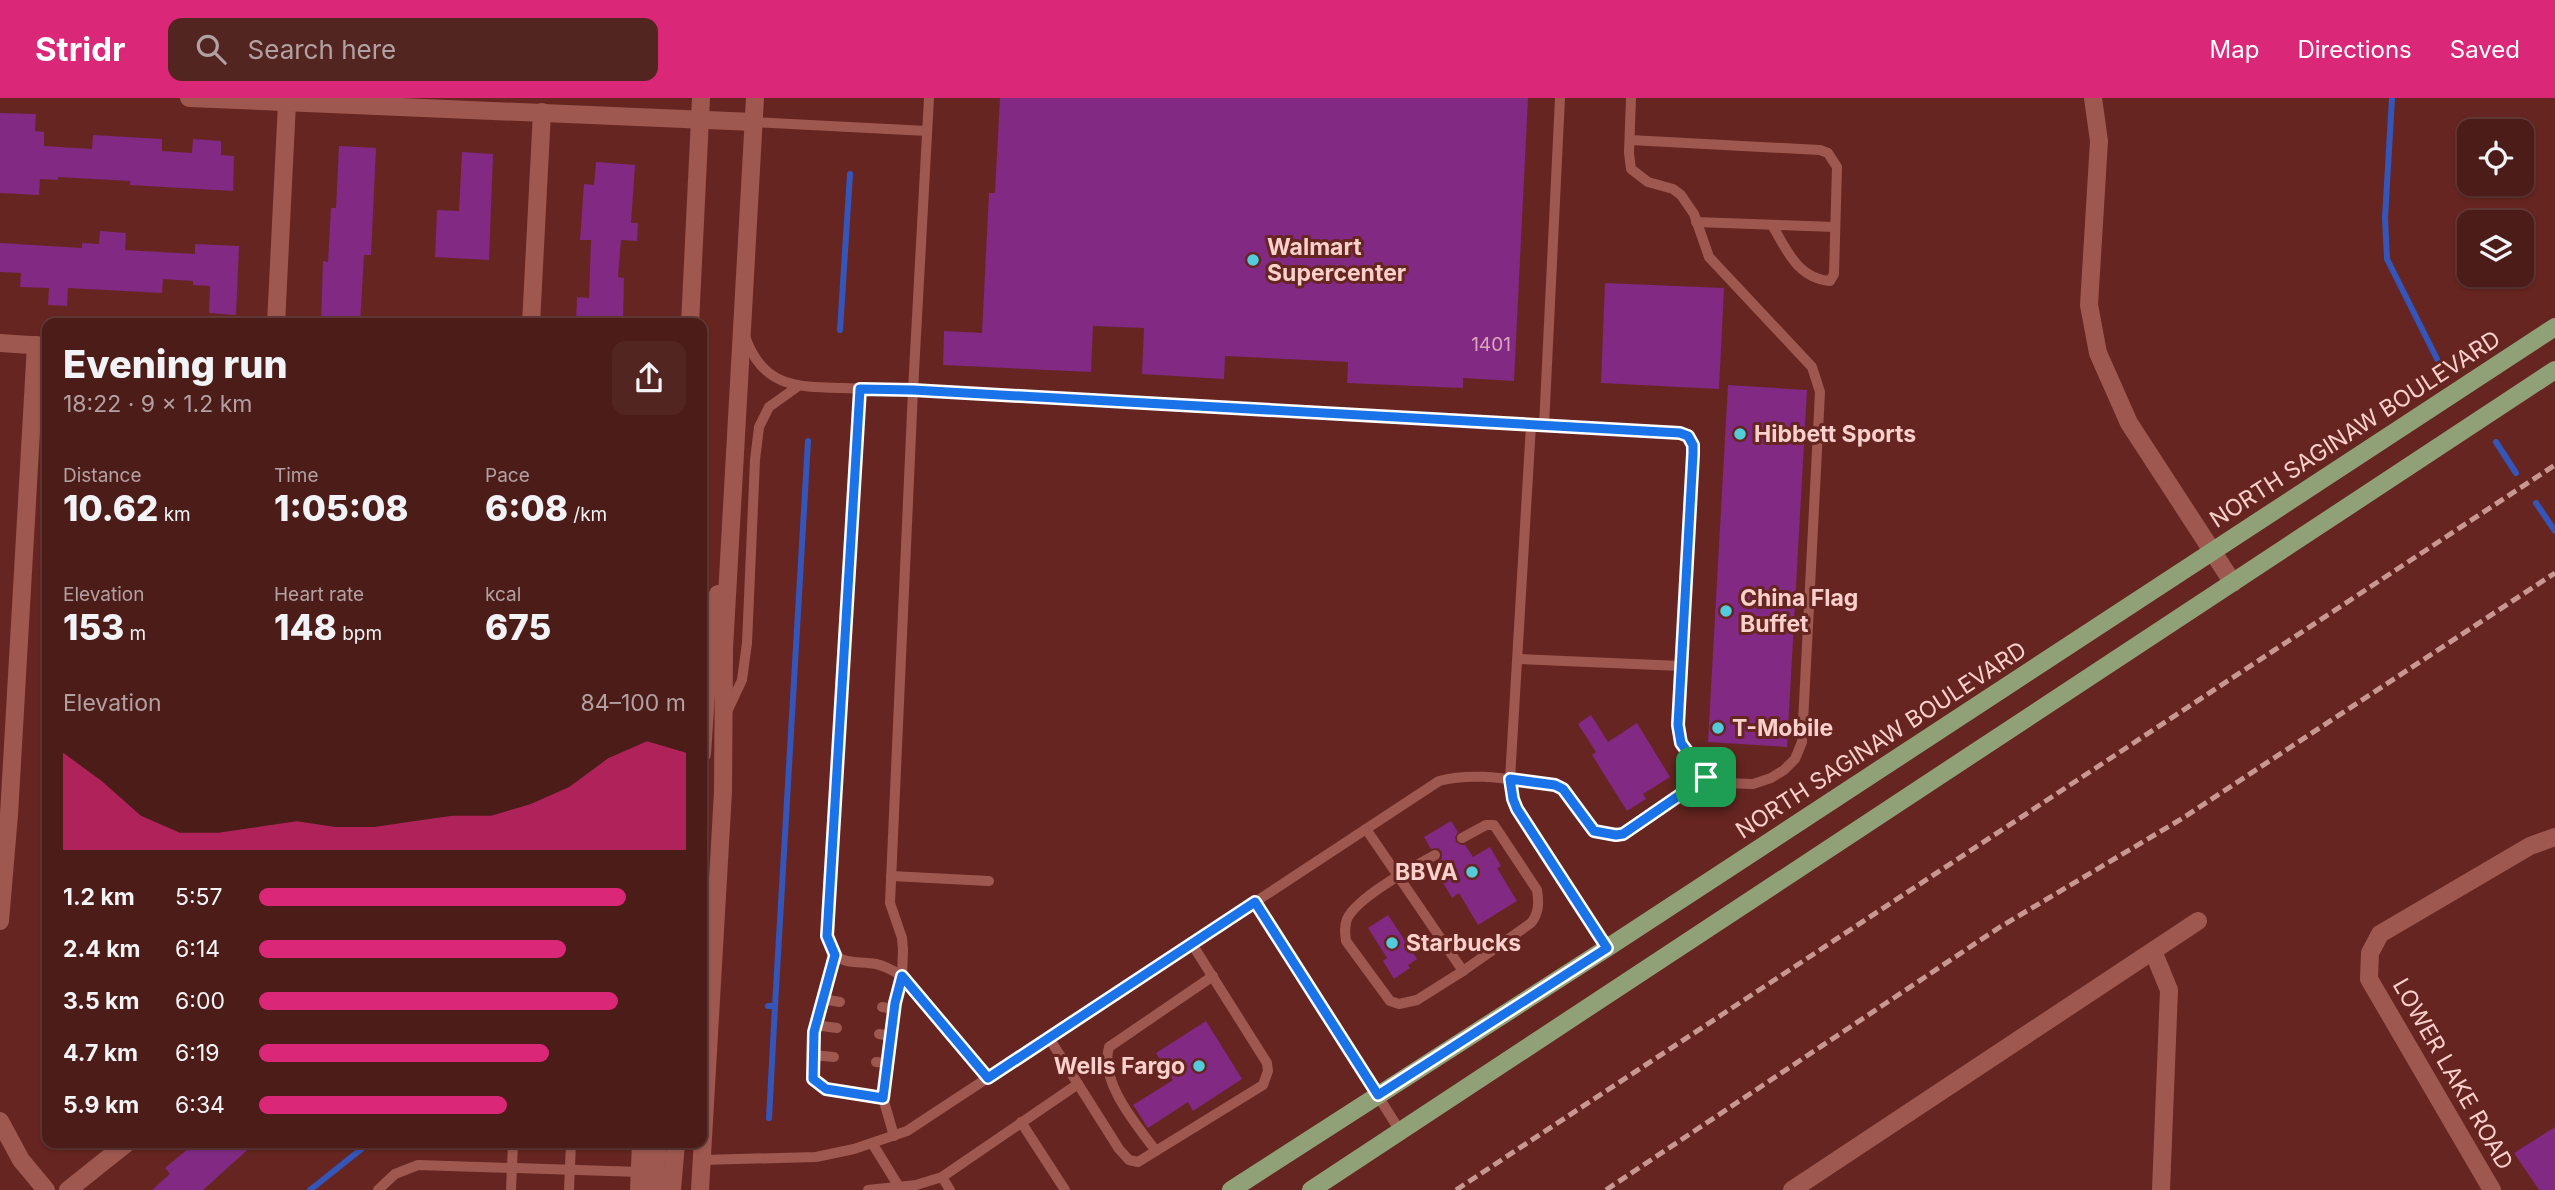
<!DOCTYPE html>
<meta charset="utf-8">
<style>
:root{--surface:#4c1c18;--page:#532521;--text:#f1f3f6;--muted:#b2a1a2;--line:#633a37;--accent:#db2777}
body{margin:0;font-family:Inter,sans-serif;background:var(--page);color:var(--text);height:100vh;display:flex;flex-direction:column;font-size:26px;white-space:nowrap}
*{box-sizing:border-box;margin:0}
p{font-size:23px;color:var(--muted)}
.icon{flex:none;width:38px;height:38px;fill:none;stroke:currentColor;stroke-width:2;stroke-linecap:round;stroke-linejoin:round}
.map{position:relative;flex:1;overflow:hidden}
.panel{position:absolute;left:42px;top:220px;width:665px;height:830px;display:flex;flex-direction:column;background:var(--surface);border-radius:14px;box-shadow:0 2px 5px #0004,0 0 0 2px var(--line)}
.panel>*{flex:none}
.fabs{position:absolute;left:2457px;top:21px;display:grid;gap:14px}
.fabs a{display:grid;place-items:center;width:77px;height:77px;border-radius:14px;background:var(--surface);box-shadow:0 2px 5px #0004,0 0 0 2px var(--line);font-size:35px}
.pin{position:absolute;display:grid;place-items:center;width:60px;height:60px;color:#fff;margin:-30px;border-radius:14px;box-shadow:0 4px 10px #0006}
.round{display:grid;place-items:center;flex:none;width:74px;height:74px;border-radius:14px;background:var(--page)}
.overview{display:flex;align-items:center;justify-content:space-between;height:119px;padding:0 21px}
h1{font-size:38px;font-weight:800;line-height:52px}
.stats{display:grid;grid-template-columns:repeat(3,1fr);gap:10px;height:119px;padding:7px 21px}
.stats div{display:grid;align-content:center}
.stats b{font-size:35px;font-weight:800}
.stats small{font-size:19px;font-weight:400}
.stats p{font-size:19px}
.chart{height:196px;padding:14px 21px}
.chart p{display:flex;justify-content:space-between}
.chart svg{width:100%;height:126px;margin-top:7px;fill:var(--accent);opacity:.7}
ul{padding:0 21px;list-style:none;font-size:23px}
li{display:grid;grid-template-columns:112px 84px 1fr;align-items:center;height:52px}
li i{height:18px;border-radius:9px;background:var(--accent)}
header{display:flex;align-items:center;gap:42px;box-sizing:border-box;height:98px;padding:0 35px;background:var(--accent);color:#fff}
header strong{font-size:33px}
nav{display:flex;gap:38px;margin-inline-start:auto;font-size:24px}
.search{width:490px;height:63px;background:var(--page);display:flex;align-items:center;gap:18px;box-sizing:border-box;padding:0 24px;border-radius:14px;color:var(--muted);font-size:26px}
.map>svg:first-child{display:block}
</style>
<header>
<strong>Stridr</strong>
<div class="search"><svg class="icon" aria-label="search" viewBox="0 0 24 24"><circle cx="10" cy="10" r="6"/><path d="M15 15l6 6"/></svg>Search here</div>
<nav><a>Map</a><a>Directions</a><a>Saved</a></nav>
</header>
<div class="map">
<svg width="2555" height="1092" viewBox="0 0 2555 1092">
<rect width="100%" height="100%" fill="#662520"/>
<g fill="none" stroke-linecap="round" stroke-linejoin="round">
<g stroke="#3555b9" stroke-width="6">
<path d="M2392,0L2385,120L2387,161L2437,261"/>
<path d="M840,232L850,76"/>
<path d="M2496,344L2516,375"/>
<path d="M2536,405L2555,433"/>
<path d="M768,908H775L808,343"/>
<path d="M769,1020L775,908"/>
<path d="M310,1092L369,1045"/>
</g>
</g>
<g fill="#812983">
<path d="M1000,0H1528L1514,283L1463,280V290L1347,285L1348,264L1225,258L1224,281L1142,276L1144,230L1093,228L1091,274L943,267L944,233L982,235L989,95H995Z"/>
<path d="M0,15L36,16L35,33L44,34V48L92,51L93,37L162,41V53L192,55L193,41L221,43V57L234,58L233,93L130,87V83L58,79V82L40,81L39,97L0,95Z"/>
<path d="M339,48L376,50L371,157H364L360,226H321L323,163L328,164L331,110H336Z"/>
<path d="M462,54L493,56L489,162L435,159L437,112L459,113Z"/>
<path d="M596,64L635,67L631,125H638L637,143L621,142L618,179L624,180L623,223L576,222L577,199L589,200L591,142H580L584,86L594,87Z"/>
<path d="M100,133L126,135L125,152L195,156V146L239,148L236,217L209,215L210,188L193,187V183L163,181L162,195L68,190L67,208L48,207L49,190L20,189L21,175L0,174V145L82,150V145L99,146Z"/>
<path d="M1605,185L1724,190L1719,291L1601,285Z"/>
<path d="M1728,287L1807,292L1787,649L1708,644Z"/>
<path d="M1591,617L1608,644L1637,625L1670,679L1643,696L1646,701L1627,713L1592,657L1596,654L1578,626Z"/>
<path d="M1451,723L1458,734L1455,739L1456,744L1461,747H1465L1473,759L1490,749L1501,768L1497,770L1517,803L1478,827L1459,795L1452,800L1441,781L1447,778L1439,764L1442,760V754L1438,750L1431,751L1424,739Z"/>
<path d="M1388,817L1417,861L1408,867L1410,870L1394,881L1383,863L1387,860L1368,830Z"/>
<path d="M1206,923L1242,981L1193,1013L1188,1004L1148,1030L1133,1007L1173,982L1156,955Z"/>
<path d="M2555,1029V1092H2539L2514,1055Z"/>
<path d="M195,1045H255L203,1092H152L170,1076L165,1070Z"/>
</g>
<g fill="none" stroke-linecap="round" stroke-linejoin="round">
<g stroke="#9e5850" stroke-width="10">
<path d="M754,24L927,33"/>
<path d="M1630,42L1820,52L1828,55L1837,69L1834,176L1830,183C1797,180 1787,152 1772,127"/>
<path d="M1696,124L1835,129"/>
<path d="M746,241C764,290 798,289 843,290C866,291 890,291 913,292L1680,335L1688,338L1693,347V356L1678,627L1681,645L1706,679L1720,685L1753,686L1771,680L1784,672L1795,661L1802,644L1820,294L1812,269L1709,159L1694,116L1681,97L1673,91L1648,84L1631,71L1629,55L1631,0"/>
<path d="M860,291L827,838C835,870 851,862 876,866C886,868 894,873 902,878L988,980"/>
<path d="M1531,327L1510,681L1513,701L1607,850"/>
<path d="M1544,328L1560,0"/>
<path d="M1518,561L1681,568"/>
<path d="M727,614L742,582L747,545L755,362L759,329L769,309L797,289"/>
<path d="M1366,731L1463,873"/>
<path d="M1435,757C1413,769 1357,799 1347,821C1344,829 1345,835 1346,843L1390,903L1399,906L1417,902L1463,873L1531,825C1539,815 1539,805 1537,792L1494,727H1486L1462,740"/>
<path d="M891,778L989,783"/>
<path d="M1256,804L1400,1033"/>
<path d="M835,857L814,934L813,981L826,991L883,1000"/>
<path d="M822,901L840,904"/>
<path d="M882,909L895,911"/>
<path d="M815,927L837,930"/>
<path d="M879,936L891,938"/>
<path d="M1049,940L1119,1051L1129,1062L1138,1064L1263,987L1268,973L1267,965L1192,846"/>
<path d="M813,957L834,959"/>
<path d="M876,964L888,965"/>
<path d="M1021,1024L1065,1092"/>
<path d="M894,1038L883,1000L895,911L902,878L903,852L902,840L890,805L913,292L929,0"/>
<path d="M872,1045L901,1092"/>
<path d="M1156,1053C1136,1026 1099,984 1109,949L1213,878"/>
<path d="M702,1062L816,1059L854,1051L907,1033L1439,683C1477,673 1516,683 1555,687L1563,691L1594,733L1616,737L1623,736L1706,679"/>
<path d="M942,1079L950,1092"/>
<path d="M378,1092L395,1076L418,1067L640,1074"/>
<path d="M511,1092L513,1045"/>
<path d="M569,1092L571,1045"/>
<path d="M868,1092L916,1087L942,1079L1078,986"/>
</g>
<g stroke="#9e5850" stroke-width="18">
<path d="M2093,0L2099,43L2089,207L2098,255L2129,325L2233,485"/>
<path d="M276,226L287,5"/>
<path d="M531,226L542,14"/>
<path d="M0,245L45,248"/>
<path d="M0,823L9,717L36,247"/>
<path d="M2153,853L2169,892L2161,1092"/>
<path d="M0,1023L21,1062L46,1092"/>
<path d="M68,1092L127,1045"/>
<path d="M1792,1092L2198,823"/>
<path d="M2492,1092L2369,881L2370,855L2380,836L2530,748L2555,739"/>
</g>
<g stroke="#9e5850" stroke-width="18">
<path d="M189,0L754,24"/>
<path d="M690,226L701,0"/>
<path d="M702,656L710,535L718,496"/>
<path d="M639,1092L641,1045"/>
<path d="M655,1092L658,1045"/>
<path d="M672,1092L676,1045"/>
<path d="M700,1092L723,694L724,551L755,0"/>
</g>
<g stroke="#91a177" stroke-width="18">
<path d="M1231,1092L1607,850L2555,229"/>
<path d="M1311,1092L2555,272"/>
</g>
<g stroke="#c89792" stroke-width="5" stroke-dasharray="10 5" stroke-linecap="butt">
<path d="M1456,1092L2555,367"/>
<path d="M1606,1092L2000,829L2183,720L2555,475"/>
</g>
</g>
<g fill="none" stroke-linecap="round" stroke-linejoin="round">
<g stroke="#fff" stroke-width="14">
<path id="route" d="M860,291L913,292L1680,335L1688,338L1693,347V356L1678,627L1681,645L1706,679L1623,736L1616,737L1594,733L1563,691L1555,687L1510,681L1513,701L1517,711L1607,850L1378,997L1255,804L988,980L902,878L895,905L883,1000L826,991L813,981L814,934L835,857L827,838Z"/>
</g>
<use href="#route" stroke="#1a73e8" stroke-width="9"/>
</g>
<g fill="#53cbda" stroke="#662520" stroke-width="2.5">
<circle cx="1253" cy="162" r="7"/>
<circle cx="1740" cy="336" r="7"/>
<circle cx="1726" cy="513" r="7"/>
<circle cx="1718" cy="630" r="7"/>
<circle cx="1472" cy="774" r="7"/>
<circle cx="1392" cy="845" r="7"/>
<circle cx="1199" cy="968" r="7"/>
</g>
<g text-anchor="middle" stroke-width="6" stroke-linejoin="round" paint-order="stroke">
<g font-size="19" fill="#dba6b9">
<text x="1491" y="253">1401</text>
</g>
<g font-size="23" font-weight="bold" fill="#f9d0cb" stroke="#662520" text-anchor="start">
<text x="1267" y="157">Walmart<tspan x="1267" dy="26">Supercenter</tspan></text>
<text x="1754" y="344">Hibbett Sports</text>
<text x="1740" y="508">China Flag<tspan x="1740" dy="26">Buffet</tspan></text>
<text x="1732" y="638">T-Mobile</text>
<text x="1458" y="782" text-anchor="end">BBVA</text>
<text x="1406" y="853">Starbucks</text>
<text x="1185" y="976" text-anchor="end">Wells Fargo</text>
</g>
<g font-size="23" fill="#f9d0cb" stroke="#662520">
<text transform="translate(2355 331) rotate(-33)" y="8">NORTH SAGINAW BOULEVARD</text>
<text transform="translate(1881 642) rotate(-33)" y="8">NORTH SAGINAW BOULEVARD</text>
<text transform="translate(2453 976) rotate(60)" y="8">LOWER LAKE ROAD</text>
</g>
</g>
</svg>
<div class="fabs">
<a><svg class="icon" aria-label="locate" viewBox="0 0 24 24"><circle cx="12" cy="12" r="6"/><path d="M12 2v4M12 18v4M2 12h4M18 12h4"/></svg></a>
<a><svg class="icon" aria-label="layers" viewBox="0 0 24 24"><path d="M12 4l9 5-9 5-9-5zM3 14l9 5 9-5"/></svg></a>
</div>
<div class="pin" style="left:1706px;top:679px;background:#1e9e55"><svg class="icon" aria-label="arrive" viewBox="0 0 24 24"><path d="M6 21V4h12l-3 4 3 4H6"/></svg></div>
<section class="panel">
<div class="overview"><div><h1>Evening run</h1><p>18:22 · 9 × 1.2 km</p></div><a class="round"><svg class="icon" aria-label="share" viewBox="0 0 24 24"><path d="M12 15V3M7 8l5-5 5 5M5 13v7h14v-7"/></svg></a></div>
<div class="stats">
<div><p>Distance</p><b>10.62<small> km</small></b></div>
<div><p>Time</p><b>1:05:08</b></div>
<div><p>Pace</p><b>6:08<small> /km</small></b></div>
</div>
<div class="stats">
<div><p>Elevation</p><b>153<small> m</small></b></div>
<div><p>Heart rate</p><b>148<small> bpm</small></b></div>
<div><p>kcal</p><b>675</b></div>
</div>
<div class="chart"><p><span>Elevation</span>84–100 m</p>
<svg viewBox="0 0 160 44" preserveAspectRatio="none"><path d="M0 44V10L10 20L20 32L30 38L40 38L50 36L60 34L70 36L80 36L90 34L100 32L110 32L120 28L130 22L140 12L150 6L160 10V44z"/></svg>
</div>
<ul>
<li><b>1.2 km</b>5:57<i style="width:86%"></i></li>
<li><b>2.4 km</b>6:14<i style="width:72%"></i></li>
<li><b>3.5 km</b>6:00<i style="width:84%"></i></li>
<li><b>4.7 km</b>6:19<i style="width:68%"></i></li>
<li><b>5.9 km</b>6:34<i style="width:58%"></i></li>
</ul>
</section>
</div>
